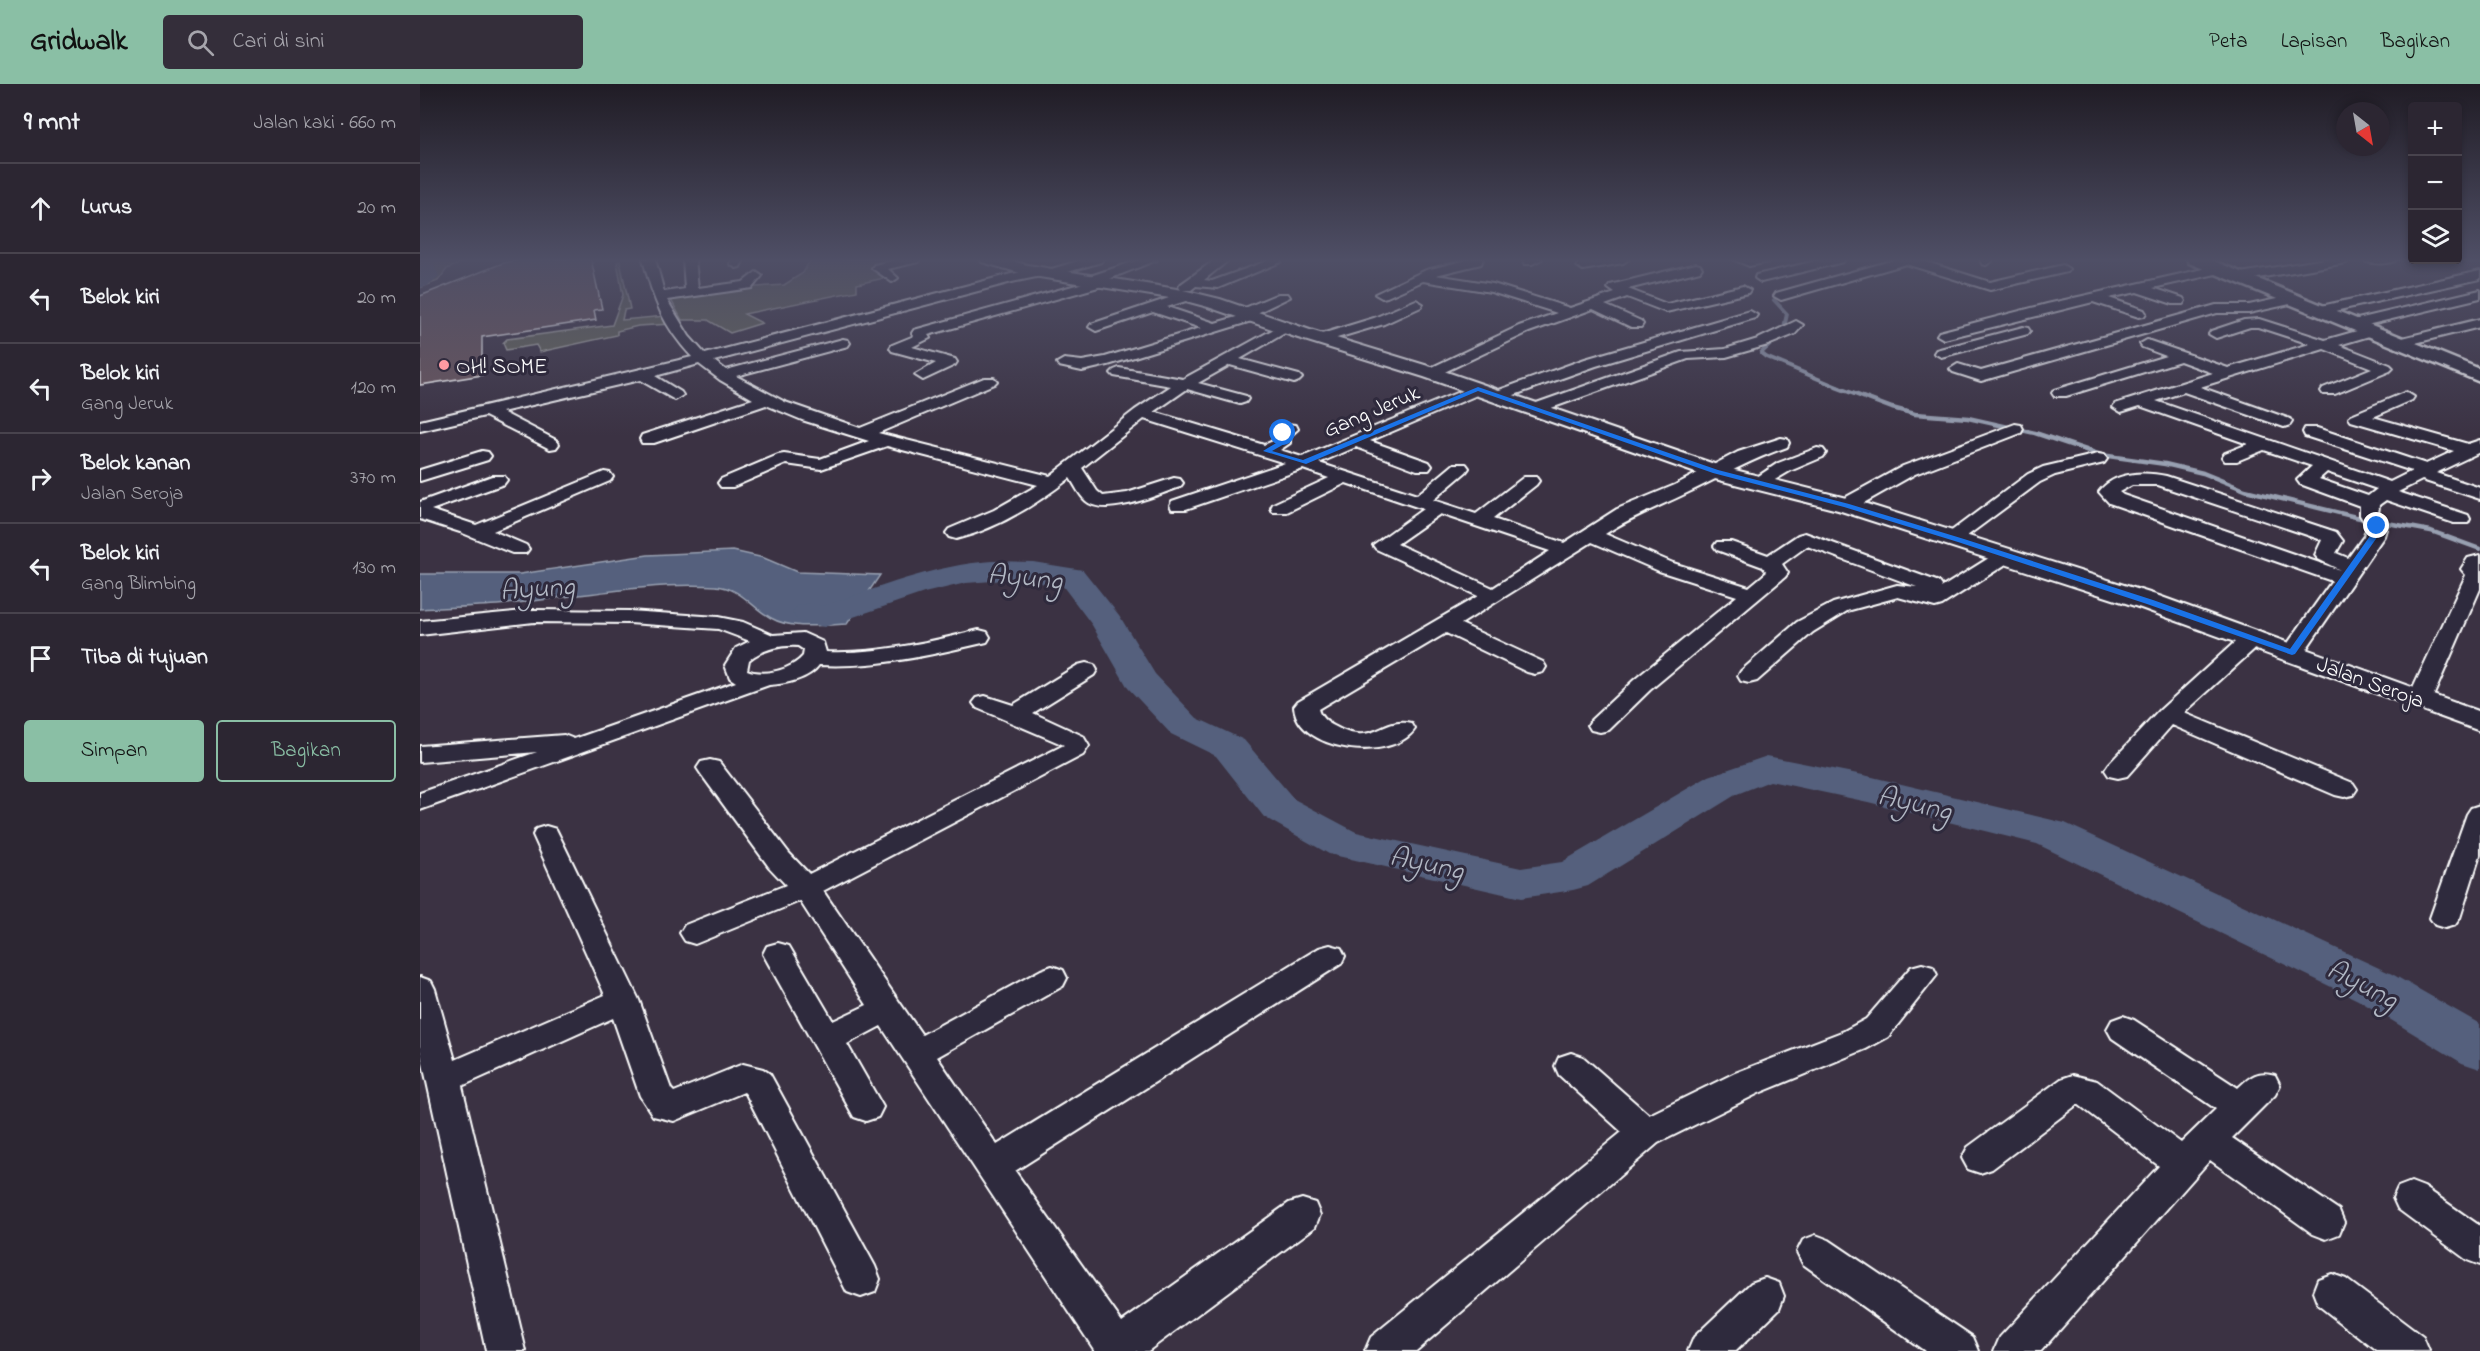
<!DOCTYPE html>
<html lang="id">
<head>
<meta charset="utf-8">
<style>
  :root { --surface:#2c2632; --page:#342e3a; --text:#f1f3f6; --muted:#a6a5ac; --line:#48434d; --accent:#8abfa5 }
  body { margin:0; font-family:"Indie Flower",sans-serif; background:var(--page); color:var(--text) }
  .controls { position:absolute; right:18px; top:18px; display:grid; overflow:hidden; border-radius:6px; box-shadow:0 3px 9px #0003 }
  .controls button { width:54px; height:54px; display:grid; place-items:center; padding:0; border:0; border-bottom:2px solid var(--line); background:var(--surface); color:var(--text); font:30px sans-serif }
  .compass { position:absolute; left:1916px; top:18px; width:54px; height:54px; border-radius:50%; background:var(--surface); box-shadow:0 3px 9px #0003; rotate:149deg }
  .stop { position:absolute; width:18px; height:18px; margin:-14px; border:4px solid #1a73e8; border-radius:50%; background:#fff }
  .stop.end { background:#1a73e8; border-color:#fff; box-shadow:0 2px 6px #0008 }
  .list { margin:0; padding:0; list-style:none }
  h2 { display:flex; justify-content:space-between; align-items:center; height:78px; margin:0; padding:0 24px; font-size:26px }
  h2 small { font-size:20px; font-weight:400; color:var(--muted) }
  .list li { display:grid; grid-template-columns:39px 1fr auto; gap:18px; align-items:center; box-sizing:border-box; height:90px; padding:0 24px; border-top:2px solid var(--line) }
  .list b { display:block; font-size:22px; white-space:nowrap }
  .list p { margin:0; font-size:20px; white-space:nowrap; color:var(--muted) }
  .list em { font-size:20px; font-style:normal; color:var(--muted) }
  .actions { display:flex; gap:12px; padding:18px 24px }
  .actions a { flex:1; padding:14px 0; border:2px solid var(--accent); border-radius:6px; text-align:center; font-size:21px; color:var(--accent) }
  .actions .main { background:var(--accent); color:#111 }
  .icon { flex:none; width:33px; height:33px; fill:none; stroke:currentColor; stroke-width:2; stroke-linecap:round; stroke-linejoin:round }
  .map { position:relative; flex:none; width:2060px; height:1267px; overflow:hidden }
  header { display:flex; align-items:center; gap:36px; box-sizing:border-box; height:84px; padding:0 30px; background:var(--accent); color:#111 }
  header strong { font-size:28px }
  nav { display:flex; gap:33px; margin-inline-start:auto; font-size:21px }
  .search { width:420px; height:54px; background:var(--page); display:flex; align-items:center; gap:15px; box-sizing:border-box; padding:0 21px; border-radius:6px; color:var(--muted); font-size:22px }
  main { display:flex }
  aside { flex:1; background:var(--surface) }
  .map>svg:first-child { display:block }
  .green { fill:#656658; stroke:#b2b2ac; stroke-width:1.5 }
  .water { fill:#54617d; stroke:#98a0b1; stroke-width:1.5 }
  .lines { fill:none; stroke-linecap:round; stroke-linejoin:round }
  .stream-far1 { stroke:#98a0b1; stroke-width:4 }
  .stream { stroke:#98a0b1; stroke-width:4.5 }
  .river { fill:#54617d; fill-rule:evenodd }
  .building { fill:#6b545b; stroke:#fff; stroke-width:1.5 }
  .minor-casing { stroke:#fff; stroke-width:4 }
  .tertiary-casing { stroke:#fff; stroke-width:4 }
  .secondary-casing { stroke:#fff; stroke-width:5 }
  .minor { fill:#2f2a3d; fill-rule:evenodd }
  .tertiary { fill:#2f2a3d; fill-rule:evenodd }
  .secondary { fill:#2f2a3d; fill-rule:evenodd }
  .route { fill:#1a73e8 }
  .poi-dot { fill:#ff9aa2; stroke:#2f2a3d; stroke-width:2 }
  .labels { text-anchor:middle; stroke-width:6; stroke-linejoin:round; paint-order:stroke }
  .far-poi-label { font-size:22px; fill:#fff; stroke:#2f2a3d; text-anchor:start }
  .far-street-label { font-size:22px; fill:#fff; stroke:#2f2a3d }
  .water-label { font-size:28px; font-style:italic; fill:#b2b8c4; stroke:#2f2a3d }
</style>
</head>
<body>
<header>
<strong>Gridwalk</strong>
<div class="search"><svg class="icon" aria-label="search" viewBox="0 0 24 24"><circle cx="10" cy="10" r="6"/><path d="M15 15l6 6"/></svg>Cari di sini</div>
<nav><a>Peta</a><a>Lapisan</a><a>Bagikan</a></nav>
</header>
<main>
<aside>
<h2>9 mnt<small>Jalan kaki · 660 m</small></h2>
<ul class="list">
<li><svg class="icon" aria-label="ahead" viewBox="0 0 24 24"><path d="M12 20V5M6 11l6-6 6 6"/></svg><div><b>Lurus</b></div><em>20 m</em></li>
<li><svg class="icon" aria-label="left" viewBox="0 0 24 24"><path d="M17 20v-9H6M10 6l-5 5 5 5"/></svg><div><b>Belok kiri</b></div><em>20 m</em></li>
<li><svg class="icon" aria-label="left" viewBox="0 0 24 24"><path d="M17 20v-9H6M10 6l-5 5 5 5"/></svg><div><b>Belok kiri</b><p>Gang Jeruk</p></div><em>120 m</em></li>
<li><svg class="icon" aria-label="right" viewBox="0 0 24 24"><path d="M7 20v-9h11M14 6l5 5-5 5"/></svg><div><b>Belok kanan</b><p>Jalan Seroja</p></div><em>370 m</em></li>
<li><svg class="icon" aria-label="left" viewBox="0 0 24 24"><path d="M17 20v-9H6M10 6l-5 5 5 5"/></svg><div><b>Belok kiri</b><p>Gang Blimbing</p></div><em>130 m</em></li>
<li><svg class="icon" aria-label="arrive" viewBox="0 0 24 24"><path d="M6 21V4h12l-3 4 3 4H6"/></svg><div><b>Tiba di tujuan</b></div></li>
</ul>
<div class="actions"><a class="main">Simpan</a><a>Bagikan</a></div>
</aside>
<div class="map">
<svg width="2060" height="1267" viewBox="0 0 2060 1267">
  <rect width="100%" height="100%" fill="#3b3243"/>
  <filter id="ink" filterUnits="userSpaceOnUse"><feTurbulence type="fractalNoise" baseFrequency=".0167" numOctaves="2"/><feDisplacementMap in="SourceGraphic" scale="12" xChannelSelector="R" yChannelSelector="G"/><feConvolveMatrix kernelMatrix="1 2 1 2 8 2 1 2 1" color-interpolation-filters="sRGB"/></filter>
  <g filter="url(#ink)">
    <path class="green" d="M0,175H45V177L27,185L18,197L0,204Z
      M396,175H474V177L451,183L464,194L437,200V207L324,230L342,239L310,249L288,236H262L250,214L308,205L364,201L383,189L390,176Z
      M200,177L210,225L204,226L202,236L246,232L251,240L218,242L197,247V251L120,268L116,261L86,266L83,259L87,255L192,241L203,211L197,178Z"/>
    <path class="water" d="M313,467L344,474L377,488L460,491L427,540C404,541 371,546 351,534C331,523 321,504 296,502C226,498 157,513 87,520C58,523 29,523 0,525V490H100L228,471Z"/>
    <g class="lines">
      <path class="stream-far1" d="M1354,216L1367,230L1363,248
        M1353,258L1341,269L1346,273L1420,304"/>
      <path class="stream" d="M1416,303L1472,324L1495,330L1548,334L1615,349L1681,371L1745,380L1783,389L1825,406L1940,434L2011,447L2060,465"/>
      <path class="river" d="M0,175L12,176L19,192L7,202L0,204Z
        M573,477L613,478L663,486L699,531L735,590L777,634L824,656L874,715L936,748L1101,784L1142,778L1289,692L1347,672L1448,692L1645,739L1972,890L2060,940V985L2042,979L1938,916L1617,760L1448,718L1350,697L1317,710L1168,802L1153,806L1101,814L909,770L844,733L796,672L751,650L708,604L672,541L642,501L586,496L546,499L504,509L404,543L377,536L372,529L377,522L389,519L403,522C459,504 513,481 573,477Z"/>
    </g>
    <path class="building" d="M103,175H171L182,225L174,226L176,236L62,253V291L0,301V212L83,179Z"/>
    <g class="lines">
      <g class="minor-casing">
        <path id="minor" d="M223,175H235L244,208L265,205L263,175H275L278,204L323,198L336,188L342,192L332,204L247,216L269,252L285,270L591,190L623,184L628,186L665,175H683L681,178L631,193L626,191L592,198L294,277L306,286L423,255L428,256L430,259L428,262L316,292L365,318L440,344L564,294H574L577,297L574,300L458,349L630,392L715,326L751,302L694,292L691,289L694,286L699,284L763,295L865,239L872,243L870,246L820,275L879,291L882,294L879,297L874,299L810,281L778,299L826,312L828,315L826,318L820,320L767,305L734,328L844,361L853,357V350C858,342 867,339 876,341L878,345L870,352V359L860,366L882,373L1058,300L1066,305L1064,308L950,357L1009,378L1012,382L1009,386H997L936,363L899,379L997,411L1034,380H1046L1049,384L1046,388L1013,416L1056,430L1104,393H1116L1119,397L1116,401L1073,435L1144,459L1197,425L1255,401L1318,368L1361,354L1367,355L1369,359L1367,363C1332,375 1302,392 1269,408C1241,422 1212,432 1185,450L1253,479L1329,503L1347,488L1343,483L1297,466L1294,462L1297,458H1311L1348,471L1378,451L1385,449L1519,498L1522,502L1521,504L1580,467H1594L1597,471L1594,475L1522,521L1515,523L1478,513L1427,527L1393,548L1337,597L1329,599L1321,597L1318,592L1321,587L1377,538L1413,519L1477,501L1497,503L1387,462L1362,480L1368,489L1365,493L1230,606L1189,646L1180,648L1171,646L1168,641L1171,636L1214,596L1317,512L1239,487L1172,458L1041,540L1123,578L1126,583L1123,588L1115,590L1107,588L1026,549L898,625C900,633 906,638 914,642C954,665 961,632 992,640L995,645C972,679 877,668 874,622L878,617L1058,512L956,465L953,461L1003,425L926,399L867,428H853L851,424L853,420L909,394L883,385L766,425H752L750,421L752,417L865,379L724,335L662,384L677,407L683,412L707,409L754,394L760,395L763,399L760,403C739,410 685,434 666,417C659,411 655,401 650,394C617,420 577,445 536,455L529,453L526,449L529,445L574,426L618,401L467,362L401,385L366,380L313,403H301L298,399L301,395L358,371L364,370L400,375L449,357L382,336L346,321L234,359H222L220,355L222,351L333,315L300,296L279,280L235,292L261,308L263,311L255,316L220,296L82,328L136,356L139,360L136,364L130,365L65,332L0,347V337L272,273C243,242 233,215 223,175ZM1020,430L1130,467L1073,504L977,460Z
          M312,175H324L320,183L316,184L310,180Z
          M480,175H500L498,178L468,185L478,194L472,198L452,184L454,181Z
          M722,175L737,176L689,195V200L508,251L510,254L492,263L535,275L537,278L535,281L503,296L495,291L516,279L472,267L470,264L472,261L494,252L492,249L494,246L667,198V193Z
          M796,175H810L784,196L792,197L853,175H859L861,178L798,204L776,202L771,206H761L759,203L761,200Z
          M1051,175H1063L1061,180L1016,191L1073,200L1150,224L1195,209L1188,204L1190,201L1276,180L1280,181L1282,184L1280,187L1208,205L1247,220L1323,202L1330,206L1328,209L1246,228L1207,213L1185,221L1221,237L1223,240L1221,243H1211L1173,225L1109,248L1016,292H1006L1003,289L1006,286L1099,242L1137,229L1071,208L1003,197L967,213L962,214L955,210L1006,186Z
          M1103,175H1122L1112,180H1104Z
          M1183,175H1209L1203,179L1163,186L1157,182L1159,179Z
          M1312,175H1350L1348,178L1329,182Z
          M1404,175H1425L1423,178L1341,198L1335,194L1336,191Z
          M1478,175H1497L1570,198L1643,181L1649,185L1647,188L1570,206L1486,180L1361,216L1354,212L1356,209Z
          M1560,175H1572V177L1566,181L1562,180Z
          M1905,175H1932L1926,179L1820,197L1814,193L1820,189Z
          M1941,175H1978C1970,181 1949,181 1941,175Z
          M1801,181L1805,182L1807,185L1805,188L1733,204L1763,214L1765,217L1763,220H1753L1717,208L1689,214L1724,226L1726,229L1724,232L1719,233L1673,218L1524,255L1517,251L1519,248L1627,220Z
          M2060,187V195L1901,230L1894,226L1901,222Z
          M2060,206V214L1934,244L1927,240L1929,237Z
          M767,208L772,209L774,212L772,215L747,223L795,239L820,232L818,229L820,226L858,210H868L870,213L837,229L840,232L838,235L688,281L662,287L639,282L637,279L644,275L662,277L685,273L781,244L733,228L676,247L669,243L671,240Z
          M1875,211L1880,212L1882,215L1880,218L1829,229H1797L1561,297L1533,288L1530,285L1538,280L1561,287L1796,221H1829Z
          M996,216L1003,220L1001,223L964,240L900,259L893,255L895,252L954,234Z
          M1330,227L1337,231L1335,234L1176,282L1083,315L1077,317L1069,312L1071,309L1165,275Z
          M1839,235L1905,256L1951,243L1956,244L1958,247L1956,250L1919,261L1970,281L1973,284L1970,287L1915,310H1903L1901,307L1903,304L1952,284L1904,265L1780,303L1870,335L1872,338L1870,341L1864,343L1764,308L1736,317L1970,398L1992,387L1885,352L1883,348L1885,344H1897L2006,380L2034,367L1931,337L1929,334L1931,331L1986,308L1994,313L1992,316L1953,333L2048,360L2060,356V368L2016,389L2060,404V415L2002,396L1978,408L2048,431L2050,435L2048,439H2034L1966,416L1959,421L1958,431L1967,442L1964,452L1880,574L1872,576L1864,574L1861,569L1912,497L1689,419L1679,408C1693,388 1725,387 1746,392L1916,448L1923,457L1916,469L1928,474L1944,452L1947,442L1940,431V422L1880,400L1877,396L1892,382L1844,366L1817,377H1805L1802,373L1805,369L1828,360L1720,322L1701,328L1693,323L1695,320L1793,289L1760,277L1646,312H1634L1632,309L1634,306L1746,272L1722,263L1720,260L1727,256L1808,284L1890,260L1838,243H1830L1796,254L1789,250L1791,247L1824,236ZM1907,388L1957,405L1948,412L1899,395ZM1712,401H1738L1902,456L1895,471L1898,475L1920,486L1703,411L1699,408Z
          M2060,235V243L1979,263L1972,259L1974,256Z
          M1376,237L1383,241L1375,250L1348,261L1306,273L1268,275L1120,328L1114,330L1106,325L1108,322L1261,268L1305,265L1338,255Z
          M1603,243L1608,244L1610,247L1608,250L1521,273L1514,269L1516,266Z
          M1595,340L1601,341L1603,345L1601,349L1495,390L1433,425H1419L1417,421L1419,417L1483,382Z
          M1397,364L1403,365L1406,369L1403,373L1370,387L1343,403H1331L1328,399L1358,379Z
          M62,367L68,368L71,372L68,376L0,397V386Z
          M1678,370L1684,371L1687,375L1684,379L1635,391L1620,398L1539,458H1525L1522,454L1608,390L1623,383Z
          M184,388L190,389L193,393L190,397L73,447L106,461L109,465L106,469H92L40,448L0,435V418L72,392H84L87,396L84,400L11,426L56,441Z
          M2060,471V505L2012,615L2008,620L2000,622L1992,620L1988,615L2046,491L2041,485L2048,474Z
          M114,526L209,527L298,533L323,538L353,551L383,549L403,558L406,568C458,570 509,558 559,546L567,548L570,553L567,558C512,571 456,584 399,581C389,595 366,600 349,601L0,726V709L117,668L0,678V662L144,651L154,655L316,598L310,594L305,581L316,564L330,557L298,545L209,539L114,538L0,551V537ZM378,562L384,566L383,572C371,586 344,593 327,586L329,576C342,565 361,561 378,562Z
          M1833,547L1841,549L1844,554L1841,559L1764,629L1933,699L1937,705L1933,711L1924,713L1915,711L1752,641L1707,692L1698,694L1689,692L1685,686L1689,680L1740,626L1825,549Z
          M666,579L674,581L677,586L674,591L613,629L663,652L669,662L663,671L403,807L502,951L621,886L632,882L643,886L647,894L643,902L517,973L577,1061L899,864L910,861L921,864L925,872L921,880L595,1087L702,1238L869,1119L882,1115L895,1119L900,1131L895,1143L728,1267H675L461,942L427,960L463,1023L458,1033L446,1037L434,1033L343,870L347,862L358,859L369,862L413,937L447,921L380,817L275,860L265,857L260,849L265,841L366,801L349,783L281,690L277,684L281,678L290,676L299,678L369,769L389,790L644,661L557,624L553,619L557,614L565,612L593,621L658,581Z
          M2060,721V771L2040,834L2035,841L2025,844L2015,841L2010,834L2047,730L2051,724Z
          M126,742L136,745L139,751L219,916L251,1005L254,1008L323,980L343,985L350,990L455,1182L460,1195L455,1208L441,1213L427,1208L326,1010L324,1008L254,1037L233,1032L220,1012L193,934L42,1002L106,1267H66L0,966V893L11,897L15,905L35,976L185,911L113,751L116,745Z
          M1502,880L1513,883L1517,891L1468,953L1446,965L1339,1009L1238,1059L996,1267H945L951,1253L1202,1048L1139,991L1135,982L1139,973L1151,969L1163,973L1229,1031L1315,989L1424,947L1446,935L1491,883Z
          M1703,932L1714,936L1818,1004C1831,992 1838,986 1855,991L1860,1001L1855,1011L1812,1054L1919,1126L1924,1138L1919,1150L1906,1155L1893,1150L1790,1076L1621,1267H1574L1580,1253L1739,1082L1658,1020L1572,1085L1560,1089L1548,1085L1542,1074L1548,1063L1641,995L1653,991L1677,997L1761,1059L1796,1025L1692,954L1687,945L1692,936Z
          M1991,1098L2004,1103L2060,1142V1181L2047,1176L1978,1125L1973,1114L1978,1103Z
          M1396,1151L1409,1156L1553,1253L1559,1267H1505L1383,1180L1377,1168L1383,1156Z
          M1912,1190L1926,1195L2003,1253L2009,1267H1957L1898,1221L1893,1208L1898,1195Z
          M1345,1194L1359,1199L1364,1212L1359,1225L1316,1267H1268L1274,1253L1331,1199Z"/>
      </g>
      <g class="tertiary-casing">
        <path id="tertiary" d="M559,175H584L608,181L763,206L800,215L890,246L1018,285L1303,383L1434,416L1739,512L2060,628V647L1721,524L1418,426L1287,393L1004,293L878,254L788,223L762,216L607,191L562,178Z"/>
      </g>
      <g class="secondary-casing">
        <path id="secondary" d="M1767,175H1789L2060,285V298L1769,179Z"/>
      </g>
      <use href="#minor" class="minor"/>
      <use href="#tertiary" class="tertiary"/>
      <use href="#secondary" class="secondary"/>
    </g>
  </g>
  <linearGradient id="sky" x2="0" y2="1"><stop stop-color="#201c25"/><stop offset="0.5" stop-color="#4f4f66"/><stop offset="1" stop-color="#4f4f66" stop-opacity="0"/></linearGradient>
  <rect width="2060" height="352" fill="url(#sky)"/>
  <path class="route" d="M1058,303L1298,386L1429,420L1544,455L1733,516L1870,565L1950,452L1954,440L1961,442L1958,452L1875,570L1872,571L1727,520L1538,458L1424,423L1293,389L1058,307L886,380L843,367L858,358L857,354L863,347L866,349L864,354L866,359L852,367L883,376Z"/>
  <circle class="poi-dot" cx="24" cy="281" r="6"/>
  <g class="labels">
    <g class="far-poi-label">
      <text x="36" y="289">OH! SOME</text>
    </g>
    <g class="far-street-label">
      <text transform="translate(951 326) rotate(-23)" y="8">Gang Jeruk</text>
      <text transform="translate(1951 597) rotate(20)" y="8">Jalan Seroja</text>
    </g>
    <g class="water-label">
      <text transform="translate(605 492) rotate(5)" y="10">Ayung</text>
      <text transform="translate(117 503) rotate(-4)" y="10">Ayung</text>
      <text transform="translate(1495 718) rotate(13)" y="10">Ayung</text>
      <text transform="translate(1007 778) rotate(12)" y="10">Ayung</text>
      <text transform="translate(1943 899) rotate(27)" y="10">Ayung</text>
    </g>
  </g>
</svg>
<div class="controls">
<button>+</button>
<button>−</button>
<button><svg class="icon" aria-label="layers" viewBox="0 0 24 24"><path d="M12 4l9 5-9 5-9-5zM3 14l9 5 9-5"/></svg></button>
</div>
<svg class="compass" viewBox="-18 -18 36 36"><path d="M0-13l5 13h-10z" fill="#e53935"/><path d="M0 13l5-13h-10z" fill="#a6a5ac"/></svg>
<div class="stop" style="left:863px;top:349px"></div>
<div class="stop end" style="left:1957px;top:442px"></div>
</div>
</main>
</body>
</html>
